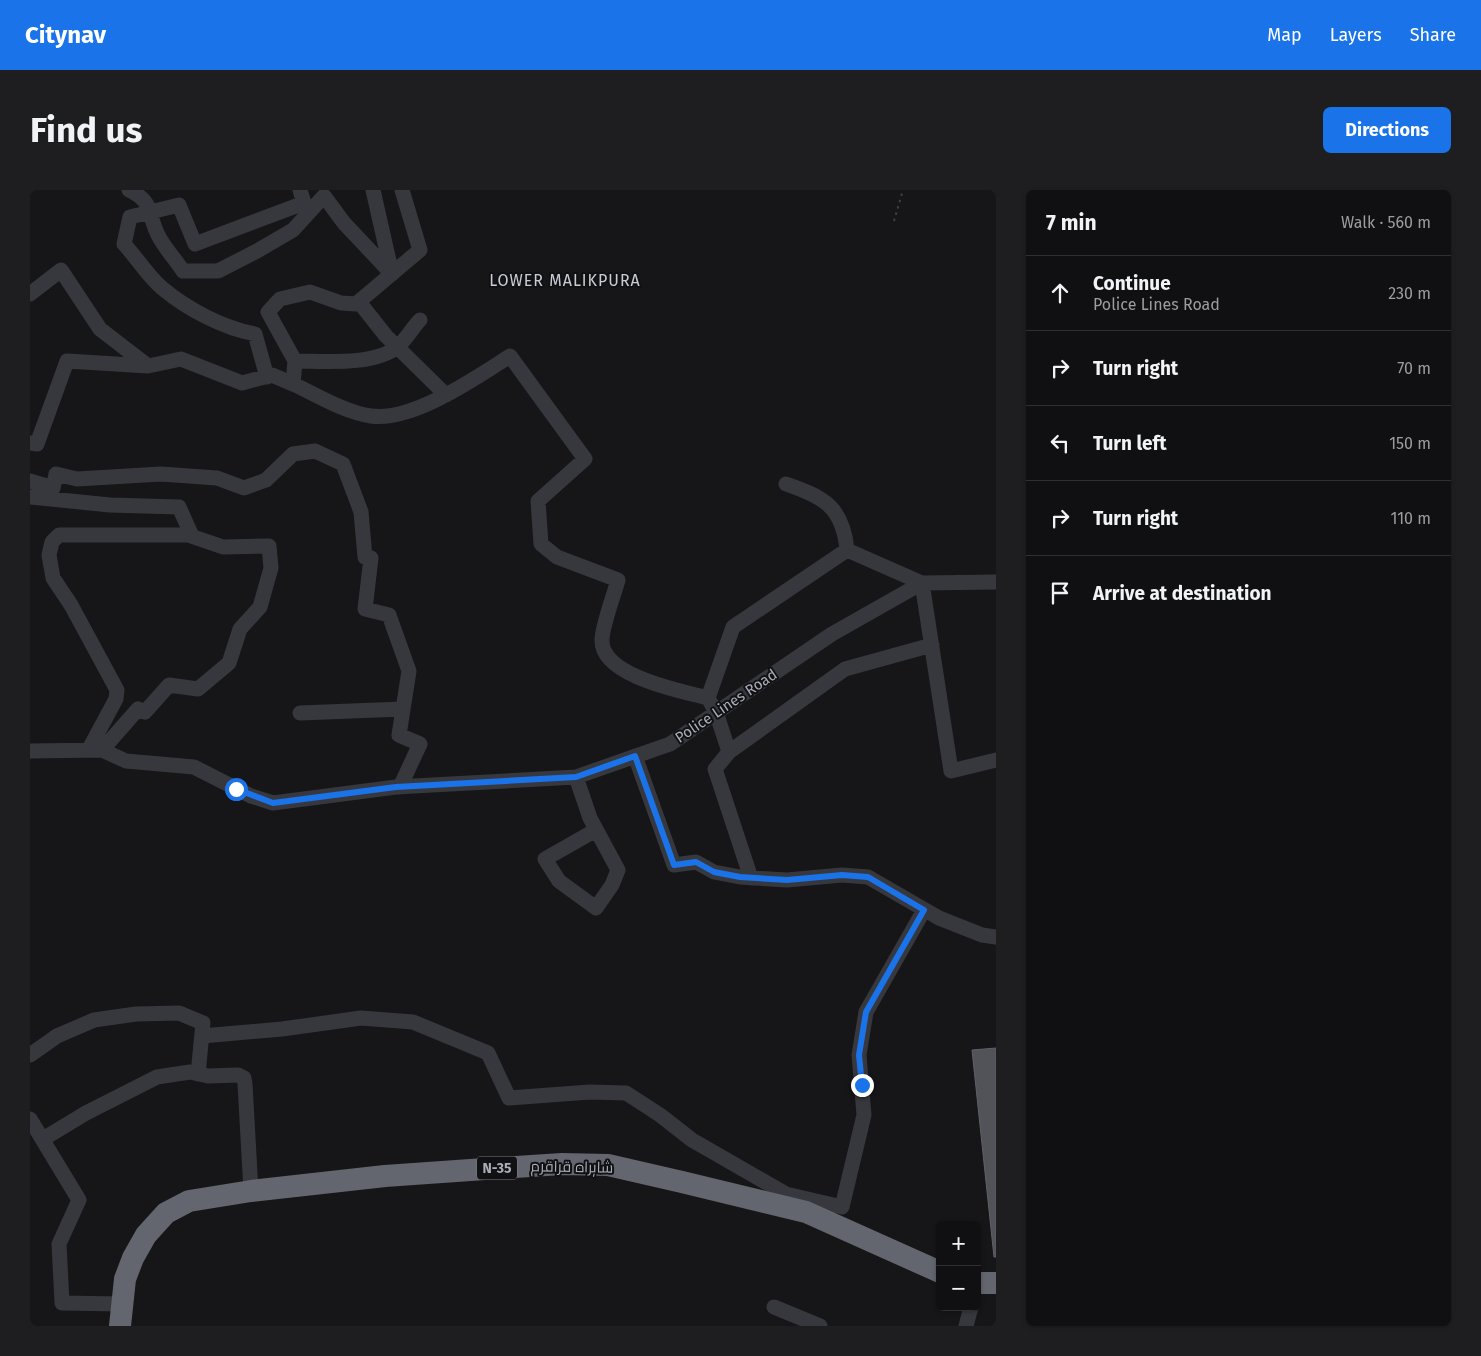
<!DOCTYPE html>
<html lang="en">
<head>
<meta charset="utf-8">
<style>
  :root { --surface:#101012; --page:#1e1e20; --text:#f1f3f6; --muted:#9c9d9f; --line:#303032; --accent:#1a73e8 }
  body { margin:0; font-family:"Fira Sans",Cairo,sans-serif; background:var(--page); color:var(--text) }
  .controls { position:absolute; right:15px; bottom:15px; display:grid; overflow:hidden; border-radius:8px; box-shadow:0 1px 4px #0004 }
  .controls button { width:45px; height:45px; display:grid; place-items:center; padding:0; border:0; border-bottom:1px solid var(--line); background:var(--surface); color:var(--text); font:25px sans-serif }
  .stop { position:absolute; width:15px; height:15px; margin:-11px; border:4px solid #1a73e8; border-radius:50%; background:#fff }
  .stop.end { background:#1a73e8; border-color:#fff; box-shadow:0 1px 5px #0008 }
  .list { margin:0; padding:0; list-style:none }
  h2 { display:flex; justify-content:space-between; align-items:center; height:65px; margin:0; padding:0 20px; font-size:21px }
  h2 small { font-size:16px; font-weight:400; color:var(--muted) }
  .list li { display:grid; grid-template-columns:32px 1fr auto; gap:15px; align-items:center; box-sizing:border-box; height:75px; padding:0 20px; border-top:1px solid var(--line) }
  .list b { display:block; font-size:19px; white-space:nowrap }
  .list p { margin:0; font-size:16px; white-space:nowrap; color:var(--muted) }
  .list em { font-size:16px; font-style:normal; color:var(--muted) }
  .icon { flex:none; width:28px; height:28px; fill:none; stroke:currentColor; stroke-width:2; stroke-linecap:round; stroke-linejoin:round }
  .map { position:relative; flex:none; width:966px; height:1136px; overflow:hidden; border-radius:8px }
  header { display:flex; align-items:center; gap:30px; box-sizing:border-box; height:70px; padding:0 25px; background:var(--accent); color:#fff }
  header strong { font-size:24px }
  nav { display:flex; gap:28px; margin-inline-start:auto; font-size:18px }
  .intro { display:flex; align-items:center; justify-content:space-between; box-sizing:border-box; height:120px; padding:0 30px }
  h1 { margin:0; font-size:35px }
  .button { padding:12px 22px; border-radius:8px; background:var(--accent); color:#fff; font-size:18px; font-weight:700 }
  main { display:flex; gap:30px; padding:0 30px }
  aside { flex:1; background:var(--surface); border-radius:8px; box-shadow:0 1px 4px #0004 }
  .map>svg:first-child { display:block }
  .building { fill:#525359; stroke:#5f6168 }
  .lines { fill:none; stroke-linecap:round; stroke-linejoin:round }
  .path { stroke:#3d3f44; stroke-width:2; stroke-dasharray:2.5 4; stroke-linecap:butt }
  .minor { stroke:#37383d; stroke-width:15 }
  .highway { stroke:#63666e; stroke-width:22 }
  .route { stroke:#1a73e8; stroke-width:6 }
  .labels { text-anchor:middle; stroke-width:4; stroke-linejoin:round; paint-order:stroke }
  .shield { fill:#111113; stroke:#7b7e86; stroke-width:1 }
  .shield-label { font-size:14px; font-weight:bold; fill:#a8adb8 }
  .street-label { font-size:15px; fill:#a8adb8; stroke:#111113 }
  .neighbourhood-label { font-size:16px; letter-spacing:1px; fill:#c9ccd4; stroke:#111113 }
</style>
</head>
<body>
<header>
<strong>Citynav</strong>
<nav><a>Map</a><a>Layers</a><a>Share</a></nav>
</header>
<div class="intro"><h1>Find us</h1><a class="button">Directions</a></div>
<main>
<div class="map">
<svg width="966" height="1136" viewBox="0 0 966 1136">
  <rect width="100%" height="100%" fill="#161618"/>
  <path class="building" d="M966,858V1067H964L942,860Z"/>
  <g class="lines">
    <path class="path" d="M864,31L873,0"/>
    <path class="minor" d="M99,0C124,12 117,23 128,45C134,57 145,69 153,81H188L227,61L263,40L294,6L314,33L362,84
      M343,0L362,84
      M0,104L31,80L70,139L118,176
      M329,112L356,146L416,205
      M265,171C293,171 344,176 367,157C376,150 382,138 390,130
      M237,187L225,144C193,138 157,119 132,98C118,86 107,68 94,54L100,27L149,15L165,54L274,13L270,0
      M263,194C287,205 314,222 341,226C382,232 446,188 480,166L555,269L508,311L511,354L527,367L588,390C584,405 572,436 572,450C571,486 651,501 678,508L686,522L699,562L685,579L721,688
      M0,253L7,254L37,171L118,176L151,169L212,193L242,185L263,194L265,171L238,122L250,109L280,102L311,113L326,114L390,60L372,0
      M0,291L23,298L26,284L47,289L131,284L187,288L214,298L236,290L263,264L285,261L313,274L331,322L335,367L341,368L335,419L359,425L379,481L369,545L390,554L370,597
      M756,294C794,307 813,317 817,360
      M0,307L80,315L149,317L162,346
      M817,360L892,393L921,581L966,570
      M678,508L703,437L817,360
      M270,523L373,519
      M59,559L86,509L87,500L41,415L23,388L19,365L22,352L29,345H158L193,357L239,356L241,378L230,417L210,439L199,473L168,499L139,495L115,522L108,519L72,560
      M0,561L72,560L96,571L164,577L221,606L243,613L366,597L546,587L640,554L802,444L892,393L966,392
      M699,562L815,479L902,455
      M605,566L644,675L666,672L684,682L710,687L757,690L812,685L838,687L909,728L952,745L966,747
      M546,587L560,628L588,680L582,695L566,718L529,691L515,669L566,640
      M172,846L252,839L331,828L383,832L458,863L479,908L560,902L596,903L630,925L662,950L756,1004L812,1017L834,925L829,865L836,822L894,720
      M0,865L27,846L64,830L106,824L149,823L173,833L168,884
      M0,929L49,1010L29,1054L32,1113L92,1114
      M13,949L56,923L127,887L160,882L178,886L208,885L214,888L215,894L221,1001
      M744,1117L790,1136
      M936,1136L941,1117"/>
    <path class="highway" d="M947,1093H966
      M90,1136L95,1089L103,1068L116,1045L136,1023L159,1011L221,1001L355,986L469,978L532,974L578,975L652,992L776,1022L910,1082"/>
  </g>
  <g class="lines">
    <path class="route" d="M206,599L243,613L366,597L546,587L605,566L644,675L666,672L684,682L710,687L757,690L812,685L838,687L894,720L836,822L829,865L832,895"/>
  </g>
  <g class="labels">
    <rect class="shield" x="447" y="966.5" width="40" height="23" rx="4"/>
    <g class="shield-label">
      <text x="467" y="983">N-35</text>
    </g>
    <g class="street-label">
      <text transform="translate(696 516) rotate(-34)" y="5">Police Lines Road</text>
      <text transform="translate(542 977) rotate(1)" y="5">شاہراہ قراقرم</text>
    </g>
    <g class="neighbourhood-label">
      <text x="535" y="96">LOWER MALIKPURA</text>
    </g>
  </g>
</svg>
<div class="controls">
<button>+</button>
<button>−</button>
</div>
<div class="stop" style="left:206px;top:599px"></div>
<div class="stop end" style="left:832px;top:895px"></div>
</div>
<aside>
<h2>7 min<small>Walk · 560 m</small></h2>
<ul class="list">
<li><svg class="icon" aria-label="ahead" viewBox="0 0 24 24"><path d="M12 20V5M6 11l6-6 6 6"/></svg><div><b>Continue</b><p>Police Lines Road</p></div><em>230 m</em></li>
<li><svg class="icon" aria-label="right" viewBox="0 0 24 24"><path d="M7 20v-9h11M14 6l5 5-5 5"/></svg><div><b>Turn right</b></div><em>70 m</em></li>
<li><svg class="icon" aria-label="left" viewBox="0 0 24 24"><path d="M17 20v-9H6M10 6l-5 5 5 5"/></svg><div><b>Turn left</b></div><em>150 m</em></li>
<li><svg class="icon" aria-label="right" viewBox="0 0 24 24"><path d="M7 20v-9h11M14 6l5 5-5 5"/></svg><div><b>Turn right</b></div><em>110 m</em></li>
<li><svg class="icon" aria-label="arrive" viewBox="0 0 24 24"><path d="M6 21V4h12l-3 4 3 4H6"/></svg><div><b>Arrive at destination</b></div></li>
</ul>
</aside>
</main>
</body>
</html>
